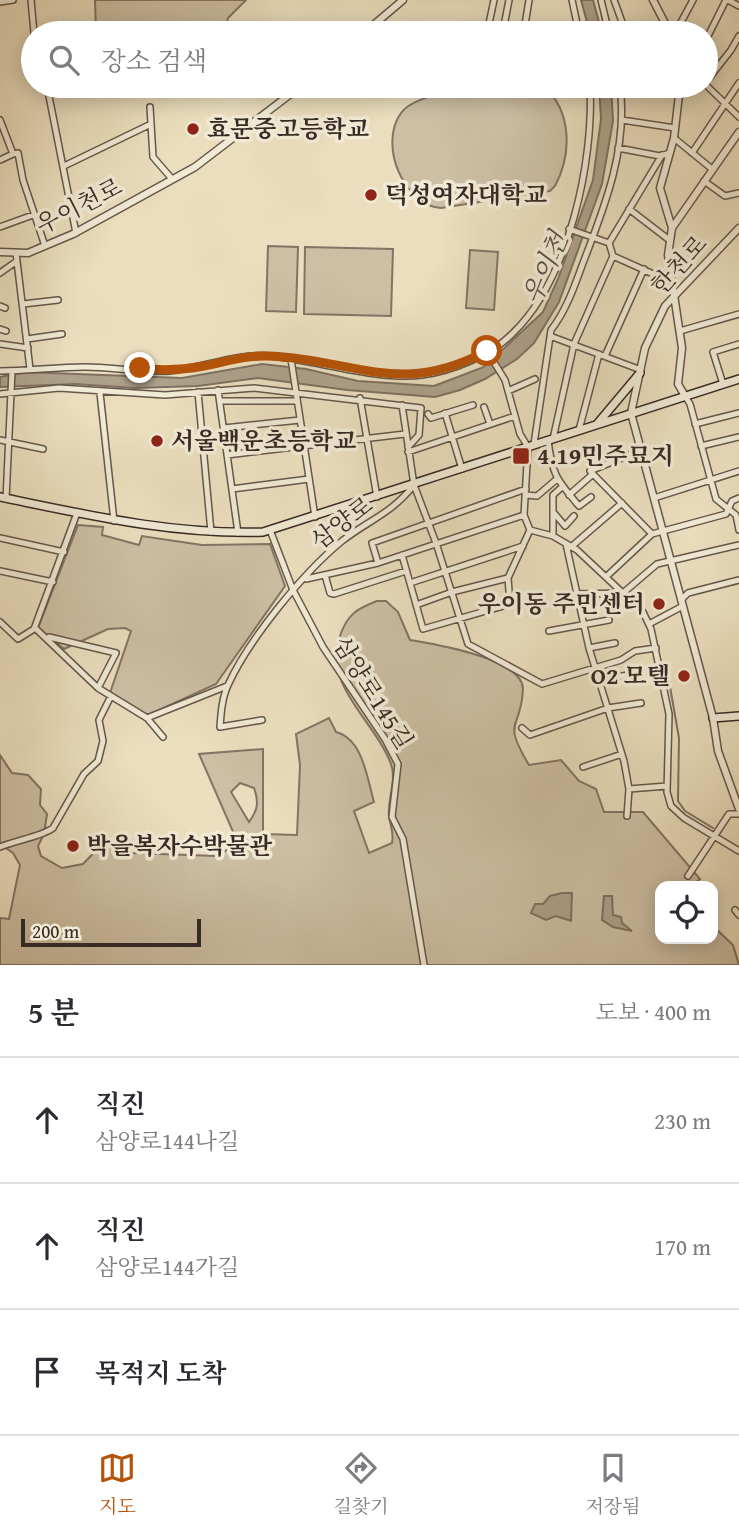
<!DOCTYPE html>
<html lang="ko">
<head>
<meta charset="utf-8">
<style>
  :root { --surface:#fff; --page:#f2f2f3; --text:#2b2b33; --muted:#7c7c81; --line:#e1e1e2; --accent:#b45309 }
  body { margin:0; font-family:"Gentium Book Plus","Noto Serif KR",serif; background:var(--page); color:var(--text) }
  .controls { position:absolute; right:21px; bottom:21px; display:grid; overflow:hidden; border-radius:14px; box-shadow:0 4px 18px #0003 }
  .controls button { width:63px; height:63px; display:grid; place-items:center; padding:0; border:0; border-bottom:2px solid var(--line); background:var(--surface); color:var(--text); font:35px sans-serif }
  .scale { position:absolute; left:21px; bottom:18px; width:180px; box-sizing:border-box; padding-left:7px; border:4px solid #382a25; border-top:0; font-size:19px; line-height:24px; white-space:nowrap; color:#382a25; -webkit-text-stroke:5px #f1ead5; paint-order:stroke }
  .stop { position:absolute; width:21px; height:21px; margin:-16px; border:5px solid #b45309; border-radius:50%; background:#fff }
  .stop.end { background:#b45309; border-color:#fff; box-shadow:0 2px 7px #0008 }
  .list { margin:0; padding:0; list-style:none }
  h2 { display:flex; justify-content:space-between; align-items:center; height:91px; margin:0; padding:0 28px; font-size:30px }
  h2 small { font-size:23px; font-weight:400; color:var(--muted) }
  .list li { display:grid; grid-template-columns:46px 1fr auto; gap:21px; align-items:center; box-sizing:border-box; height:126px; padding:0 28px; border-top:2px solid var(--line) }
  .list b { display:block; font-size:26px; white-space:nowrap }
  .list p { margin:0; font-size:23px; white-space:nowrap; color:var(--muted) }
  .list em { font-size:23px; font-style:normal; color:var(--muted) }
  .icon { flex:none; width:38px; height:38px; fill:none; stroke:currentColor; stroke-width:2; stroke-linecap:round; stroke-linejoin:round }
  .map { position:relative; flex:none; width:739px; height:965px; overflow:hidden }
  .search { position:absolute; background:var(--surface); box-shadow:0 4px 18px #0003; left:21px; right:21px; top:21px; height:77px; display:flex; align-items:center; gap:18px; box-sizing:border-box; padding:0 24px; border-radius:38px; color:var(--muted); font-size:26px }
  .sheet { height:469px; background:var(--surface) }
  nav { display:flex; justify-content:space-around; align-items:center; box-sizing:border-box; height:98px; border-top:2px solid var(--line); background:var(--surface); font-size:19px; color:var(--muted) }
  nav a { display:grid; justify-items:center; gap:4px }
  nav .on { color:var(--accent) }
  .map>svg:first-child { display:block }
  .green { fill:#ccbfa4; stroke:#827464; stroke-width:2; fill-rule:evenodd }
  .water { fill:#ada18a; stroke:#7e7162; stroke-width:2 }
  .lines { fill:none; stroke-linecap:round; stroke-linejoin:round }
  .stream { stroke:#7e7162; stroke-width:2 }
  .minor-casing { stroke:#64574b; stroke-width:8 }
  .tertiary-casing { stroke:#64574b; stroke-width:9 }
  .secondary-casing { stroke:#382a25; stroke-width:10 }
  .minor { stroke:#f1ead5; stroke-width:5 }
  .tertiary { stroke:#f1ead5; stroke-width:6 }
  .secondary { stroke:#f1ead5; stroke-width:7 }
  .route { stroke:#b45309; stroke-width:9 }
  .poi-dot { fill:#8f2418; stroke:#f1ead5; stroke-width:2.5 }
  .labels { text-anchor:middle; stroke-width:7; stroke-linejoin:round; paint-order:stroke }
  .poi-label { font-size:24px; font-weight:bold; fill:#382a25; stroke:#f1ead5; text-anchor:start }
  .street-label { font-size:24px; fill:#382a25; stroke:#f1ead5 }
  .water-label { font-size:26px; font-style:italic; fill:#5b4e43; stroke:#f1ead5 }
</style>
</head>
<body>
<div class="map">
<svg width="739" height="965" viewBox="0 0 739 965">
  <rect width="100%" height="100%" fill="#eadebe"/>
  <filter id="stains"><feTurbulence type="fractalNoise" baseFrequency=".00286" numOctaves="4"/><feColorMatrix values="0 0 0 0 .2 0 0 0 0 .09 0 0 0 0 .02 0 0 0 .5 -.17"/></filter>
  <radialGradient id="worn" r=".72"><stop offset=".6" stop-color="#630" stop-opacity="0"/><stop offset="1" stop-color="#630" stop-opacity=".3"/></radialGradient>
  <path class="green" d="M95,0H246L228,18L226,29L212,33H158L152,29L147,33H96Z
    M510,86H544C572,112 572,154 555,186L550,191L441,208C404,205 378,145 401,113C418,90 482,89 510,86Z
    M268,246L298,247L296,312L266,311Z
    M305,247L393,249L391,316L304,314Z
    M470,250L498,252L494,310L466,308Z
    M78,525L103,527L102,535L139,545L142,536L202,545L270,544L285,586L216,684L146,716L109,696L131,631L125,628L108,629L64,649L38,628Z
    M377,601H386L398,612L410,640C433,644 523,658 523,689C521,732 501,718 529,765L561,760L579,781L596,789L604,812H643L700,879L691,886H660V939H713V926L733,945L739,965H0V918L9,919L20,865L13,853L0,844V755L12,773L28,775L41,789L40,805L47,814L44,834L38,846L41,856L62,868L83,864L106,840L130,853L217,856L238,843L199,754L263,749V834L297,835L300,765L296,734L329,718L336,732C363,739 367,778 374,802L354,811L369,853L392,843C394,832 391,828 389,817C387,801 397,780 391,764C374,719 323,687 340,636C347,615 356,609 377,601ZM240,783L254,788C259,802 258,810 249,822L231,792Z"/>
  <path class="water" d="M581,0H593L602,33H590Z
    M599,86H611L613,121L602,184L559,302L534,343L517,359L485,379L460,390L435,397L347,390L258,378L198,386L135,388L75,384L0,387V377L25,372L182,378L262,364L306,369L358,381L434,386L484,367L543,312L558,279L593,180L601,119Z
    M562,893H572L571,921L556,916L546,920L531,913L535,904H543L550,896Z
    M604,896H612L613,915L621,917L622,923L632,931L613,927L602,920Z"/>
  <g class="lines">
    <path class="stream" d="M666,664L679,738L678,801L685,811L713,828"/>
    <g class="minor-casing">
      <path id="minor" d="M31,0L34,33
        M509,0L504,26L545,33
        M572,0L579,33
        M601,0L609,33
        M614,0L626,33
        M728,0L739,6
        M0,2L13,0
        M524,31L529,0
        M487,33L494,0
        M671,33L679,26L693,0
        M706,40L726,0
        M706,82L731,50L739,36
        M706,85L739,117
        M47,86L76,233
        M477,86H490
        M150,107L153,157L172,179
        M0,120L13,154L18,153L23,180L45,246
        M622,120L675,128
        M674,138L712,169
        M618,148L660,156L670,153
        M692,153L739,83
        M0,160L13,154
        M64,166L151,124
        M704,181L725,196L739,193
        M629,209L668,239
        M0,227L33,215
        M569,229L609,243L613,256L671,282
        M609,243L662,155
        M16,253L30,369
        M0,273L17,261
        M23,304L58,300
        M0,306L5,308
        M0,329L6,331
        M680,331L739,314
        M550,336L641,370
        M27,339L62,334
        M0,344L28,348
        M487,351L505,380L520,434L528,447L524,515L530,530L553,536L577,550L643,612L651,629L669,714L667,792L671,806L684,818L739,851
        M605,356L644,269
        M291,359L315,517
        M0,371C28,371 56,367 85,367C113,367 142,373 170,371C203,368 236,353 270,356C316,360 378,381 422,375C452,371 492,355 513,333C569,279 594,161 590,86
        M723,384L713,352L739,344
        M218,390L238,533
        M508,391L535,379
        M198,392L211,532
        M100,393L114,521
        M0,394L59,388L165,395L254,388L421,408L419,435L408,447
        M685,396L690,404L716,499L736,515L739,530
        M360,398L377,497
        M220,401H296
        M402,405L414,485L436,543L468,644L542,684L621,660L635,651L656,648
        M484,407L490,424
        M445,413L462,469
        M428,414L431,418L473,405
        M695,424L739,413
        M224,428L300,420
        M579,430L599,354
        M553,439L574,344L613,256
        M0,440L43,449
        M548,440C552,475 557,480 579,506L591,497
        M534,444L551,330C566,311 575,285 583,263C605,206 628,148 620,86
        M701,446L739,437
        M641,450L590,471L652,534L726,514L732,501L739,498
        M408,452L515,416
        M227,455L405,434
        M232,489L309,479
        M526,495L537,496L557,479
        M569,495L593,474
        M654,498L739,471
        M6,499L12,371
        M554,513L565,526L574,516
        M270,530L293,590L323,647L385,739L398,764L392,817L403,839L424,965
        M553,536V495L562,487
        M0,538L64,552
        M566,544L589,648L624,761L629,789L627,816
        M571,547L622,503
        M402,555L423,629L510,604L508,578L530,530
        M378,563L372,543L526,489
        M0,571L53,582
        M325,575L330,593L334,594L406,571
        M607,576L652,534
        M306,579L378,563L524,515
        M410,583L523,546
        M575,594L623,593L657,564L739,545
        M681,600L688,593L739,580
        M416,605L452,592L508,578
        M0,622L18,639L34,629L77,513
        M649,624L683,606
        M35,628L98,688L147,718
        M549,631L609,620
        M49,637L116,653L98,688
        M589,648L615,643
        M599,679L629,675
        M262,720L220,727C221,713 222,698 228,685C249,639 303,573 342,541C369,520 391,514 414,485
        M522,728L530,735L608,708L641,703
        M163,737L147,718L227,686
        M583,767L622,754
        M629,789L667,786
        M0,847C16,840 41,837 53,828L84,774L98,761L103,741L99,720L111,696
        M688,876L729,814H739
        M735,910L739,915"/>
    </g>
    <g class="tertiary-casing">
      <path id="tertiary" d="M653,0L670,33
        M364,33L403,0
        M680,86L674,138L660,188L672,228L668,255L682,348L678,384L685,396
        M672,228L739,132
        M739,228L665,306L645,348L631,413L713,718L718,751L739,809
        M0,252L28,253L73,234L195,167L301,86"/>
    </g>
    <g class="secondary-casing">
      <path id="secondary" d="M598,423L640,373
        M0,497C88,515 173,535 263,532L739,379
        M713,718L739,716"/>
    </g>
    <use href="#minor" class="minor"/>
    <use href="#tertiary" class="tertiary"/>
    <use href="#secondary" class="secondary"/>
  </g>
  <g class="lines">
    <path class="route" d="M140,368C162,371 182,370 204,366C225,362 246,355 268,356C355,359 399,398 487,351"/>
  </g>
  <g class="poi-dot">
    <circle cx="193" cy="129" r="7"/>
    <circle cx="371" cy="195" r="7"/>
    <circle cx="157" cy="441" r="7"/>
    <rect x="512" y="447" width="18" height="18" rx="3.5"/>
    <circle cx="659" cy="604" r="7"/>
    <circle cx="684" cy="676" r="7"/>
    <circle cx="73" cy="846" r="7"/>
  </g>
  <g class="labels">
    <g class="poi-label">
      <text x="207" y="137">효문중고등학교</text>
      <text x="385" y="203">덕성여자대학교</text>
      <text x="171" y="449">서울백운초등학교</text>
      <text x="537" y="464">4.19민주묘지</text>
      <text x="645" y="612" text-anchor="end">우이동 주민센터</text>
      <text x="670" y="684" text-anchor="end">O2 모텔</text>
      <text x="87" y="854">박을복자수박물관</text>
    </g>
    <g class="street-label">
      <text transform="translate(79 206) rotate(-27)" y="8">우이천로</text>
      <text transform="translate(679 265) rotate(-48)" y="8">한천로</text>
      <text transform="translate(342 523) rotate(-37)" y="8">삼양로</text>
      <text transform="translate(373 693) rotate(58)" y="8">삼양로145길</text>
    </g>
    <g class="water-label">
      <text transform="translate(545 268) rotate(-67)" y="9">우이천</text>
    </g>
  </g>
  <rect width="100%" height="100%" filter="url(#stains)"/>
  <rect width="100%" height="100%" fill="url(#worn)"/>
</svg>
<div class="controls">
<button><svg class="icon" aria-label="locate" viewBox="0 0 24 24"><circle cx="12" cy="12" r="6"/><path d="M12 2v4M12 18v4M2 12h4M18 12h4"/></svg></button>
</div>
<div class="scale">200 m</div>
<div class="stop" style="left:487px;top:351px"></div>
<div class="stop end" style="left:140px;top:368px"></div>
<div class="search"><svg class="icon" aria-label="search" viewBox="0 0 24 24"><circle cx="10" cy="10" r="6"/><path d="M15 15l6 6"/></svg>장소 검색</div>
</div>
<section class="sheet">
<h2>5 분<small>도보 · 400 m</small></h2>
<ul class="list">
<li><svg class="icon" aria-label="ahead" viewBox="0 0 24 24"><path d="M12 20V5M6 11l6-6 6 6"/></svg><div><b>직진</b><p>삼양로144나길</p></div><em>230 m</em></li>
<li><svg class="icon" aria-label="ahead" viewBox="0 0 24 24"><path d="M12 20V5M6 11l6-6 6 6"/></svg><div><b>직진</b><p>삼양로144가길</p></div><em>170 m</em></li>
<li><svg class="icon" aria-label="arrive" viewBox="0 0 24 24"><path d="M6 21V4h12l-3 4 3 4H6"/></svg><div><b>목적지 도착</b></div></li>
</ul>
</section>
<nav>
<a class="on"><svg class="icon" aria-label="map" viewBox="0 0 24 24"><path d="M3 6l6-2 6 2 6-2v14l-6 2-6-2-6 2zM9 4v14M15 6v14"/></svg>지도</a>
<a><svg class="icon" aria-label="directions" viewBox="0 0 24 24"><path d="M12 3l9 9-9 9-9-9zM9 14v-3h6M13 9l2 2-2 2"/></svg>길찾기</a>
<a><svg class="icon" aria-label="saved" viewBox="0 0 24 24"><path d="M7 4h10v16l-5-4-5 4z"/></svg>저장됨</a>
</nav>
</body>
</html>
